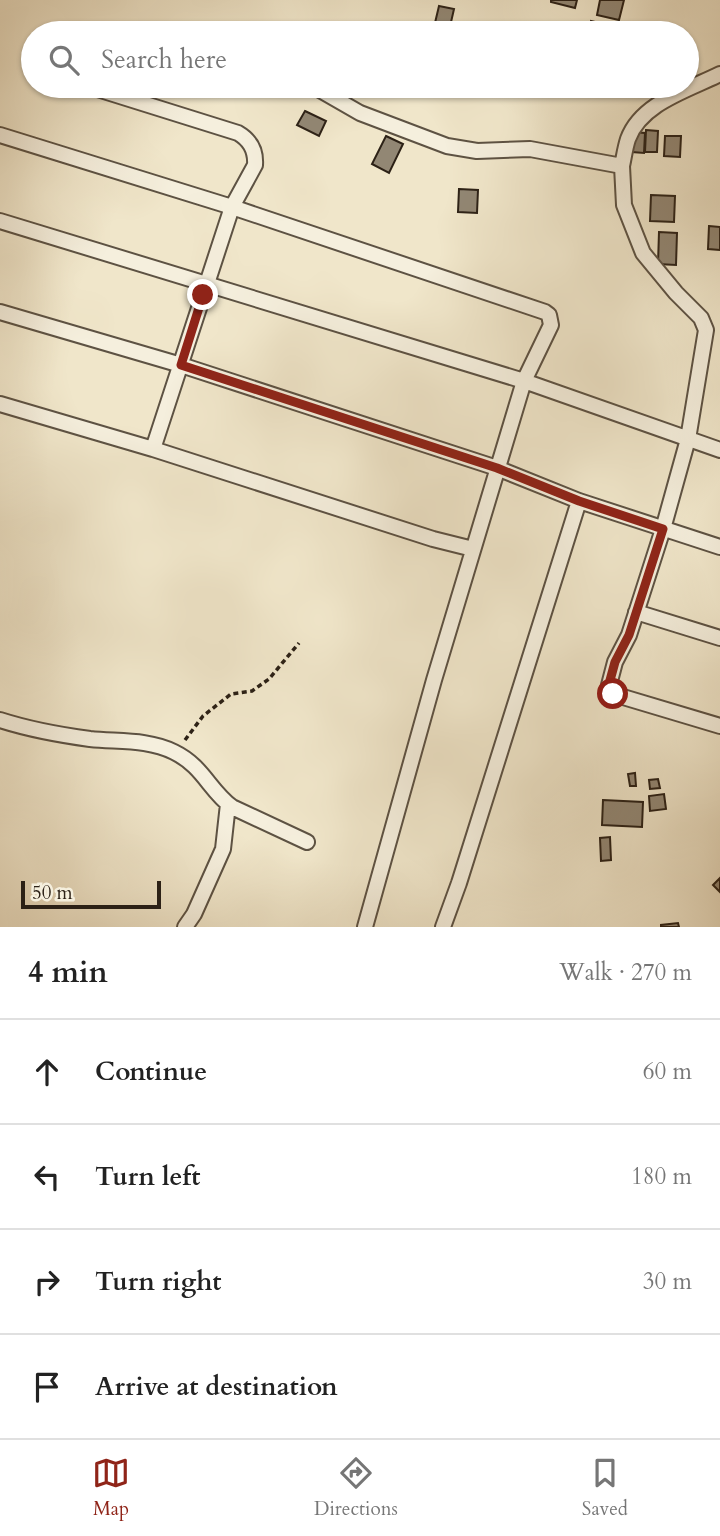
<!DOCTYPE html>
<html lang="en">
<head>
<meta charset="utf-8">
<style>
  :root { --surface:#fff; --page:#f6f6f6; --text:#222; --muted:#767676; --line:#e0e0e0; --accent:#8f2418 }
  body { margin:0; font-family:Cardo,serif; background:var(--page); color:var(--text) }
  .scale { position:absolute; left:21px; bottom:18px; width:140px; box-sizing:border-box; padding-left:7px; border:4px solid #2c2116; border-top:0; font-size:19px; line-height:24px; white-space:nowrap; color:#2c2116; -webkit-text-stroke:5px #f5efdd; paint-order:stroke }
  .stop { position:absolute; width:21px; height:21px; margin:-16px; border:5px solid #8f2418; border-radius:50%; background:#fff }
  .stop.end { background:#8f2418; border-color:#fff; box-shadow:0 2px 7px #0008 }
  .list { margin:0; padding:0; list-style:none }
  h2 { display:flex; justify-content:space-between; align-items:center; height:91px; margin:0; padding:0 28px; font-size:30px }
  h2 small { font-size:23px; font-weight:400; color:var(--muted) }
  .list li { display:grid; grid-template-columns:46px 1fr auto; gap:21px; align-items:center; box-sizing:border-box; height:105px; padding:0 28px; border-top:2px solid var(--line) }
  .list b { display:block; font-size:26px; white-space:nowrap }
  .list em { font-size:23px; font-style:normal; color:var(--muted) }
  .icon { flex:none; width:38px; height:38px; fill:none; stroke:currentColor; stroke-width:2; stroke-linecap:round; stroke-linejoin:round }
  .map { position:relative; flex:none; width:720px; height:927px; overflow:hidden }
  .search { position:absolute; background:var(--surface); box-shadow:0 2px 5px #0004; left:21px; right:21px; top:21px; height:77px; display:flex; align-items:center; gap:18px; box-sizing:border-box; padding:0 24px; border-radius:38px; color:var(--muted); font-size:26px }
  .sheet { height:511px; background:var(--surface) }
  nav { display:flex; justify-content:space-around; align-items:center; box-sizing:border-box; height:98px; border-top:2px solid var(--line); background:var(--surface); font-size:19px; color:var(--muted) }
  nav a { display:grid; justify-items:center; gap:4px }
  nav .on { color:var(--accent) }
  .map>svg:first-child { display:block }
  .building { fill:#928774; stroke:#2c2116; stroke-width:2 }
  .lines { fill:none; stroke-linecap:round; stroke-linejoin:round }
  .street-casing { stroke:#5d5243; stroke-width:18 }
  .path { stroke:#2c2116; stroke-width:3.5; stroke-dasharray:5 3.5; stroke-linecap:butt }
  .street { stroke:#f5efdd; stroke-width:14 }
  .route { stroke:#8f2418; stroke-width:9 }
</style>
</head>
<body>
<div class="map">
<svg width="720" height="927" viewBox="0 0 720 927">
  <rect width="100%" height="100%" fill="#f0e6ca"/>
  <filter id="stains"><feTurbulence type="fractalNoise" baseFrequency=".00286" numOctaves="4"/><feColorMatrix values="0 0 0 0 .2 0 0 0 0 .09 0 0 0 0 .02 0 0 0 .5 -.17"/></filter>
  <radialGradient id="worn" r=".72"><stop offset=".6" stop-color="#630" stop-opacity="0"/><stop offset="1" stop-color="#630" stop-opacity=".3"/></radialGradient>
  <path class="building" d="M551,0H577L575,8L551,2Z
    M600,0H624L619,20L597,15Z
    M439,6L454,9L449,31L434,27Z
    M591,21L620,28L618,33H588Z
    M305,111L326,121L319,136L297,125Z
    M646,130L658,131L657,152H645Z
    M633,132L645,133L644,153L632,152Z
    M386,136L403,144L389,173L372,164Z
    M665,136H681L680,157L664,156Z
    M459,189L478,190L477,213L458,212Z
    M651,195L675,196L674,222L650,221Z
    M709,226L720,227V250L708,249Z
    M659,232L677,233L676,265L658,264Z
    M635,773L636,786H630L628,774Z
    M658,779L660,788L650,789L649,780Z
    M664,794L666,809L650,811L649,796Z
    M603,800L643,802L642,827L602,825Z
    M610,837L611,860L601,861L600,838Z
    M720,878V892L713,885Z
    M678,923L679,927H661V925Z"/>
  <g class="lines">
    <g class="street-casing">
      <path id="street" d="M313,86L360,113L447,146L477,151L530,149L622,166C624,157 625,148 628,139C641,103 688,90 720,74
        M91,87L238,133C250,140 256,151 255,165L232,207L153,449
        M0,135L232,207L545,312L549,315L551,325L524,381L434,680L365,927
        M622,166L624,205L643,253L676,293L701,318L706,330L688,439L663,529L629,635L615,662L609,685L613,694L720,726
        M0,221L524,381L720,450
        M0,312L181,365L497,468L579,501L720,547
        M0,404L153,449L433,539L473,549
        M636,612L720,638
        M0,720C28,729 60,735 90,739C118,742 148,739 174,752C203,766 209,790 232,807L307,842
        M185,927L194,914L223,849L228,804
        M443,927L459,883L579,501"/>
    </g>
    <path class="path" d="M185,740L203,716L231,694L252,691L269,679L299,643"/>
    <use href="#street" class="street"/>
  </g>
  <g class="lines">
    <path class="route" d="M203,295L181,365L497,468L579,501L663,529L629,635L615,662L609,684L613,694"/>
  </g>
  <rect width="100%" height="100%" filter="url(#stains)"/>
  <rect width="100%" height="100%" fill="url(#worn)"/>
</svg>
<div class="scale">50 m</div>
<div class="stop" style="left:613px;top:694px"></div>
<div class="stop end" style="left:203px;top:295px"></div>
<div class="search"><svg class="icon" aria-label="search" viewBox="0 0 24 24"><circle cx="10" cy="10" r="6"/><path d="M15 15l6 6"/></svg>Search here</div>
</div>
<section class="sheet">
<h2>4 min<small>Walk · 270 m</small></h2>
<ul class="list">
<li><svg class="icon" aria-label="ahead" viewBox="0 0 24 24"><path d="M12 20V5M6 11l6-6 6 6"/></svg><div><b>Continue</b></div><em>60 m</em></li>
<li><svg class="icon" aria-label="left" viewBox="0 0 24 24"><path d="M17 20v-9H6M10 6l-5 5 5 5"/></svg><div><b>Turn left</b></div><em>180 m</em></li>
<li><svg class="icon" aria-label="right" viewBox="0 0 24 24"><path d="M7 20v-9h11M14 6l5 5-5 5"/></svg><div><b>Turn right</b></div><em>30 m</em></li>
<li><svg class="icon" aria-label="arrive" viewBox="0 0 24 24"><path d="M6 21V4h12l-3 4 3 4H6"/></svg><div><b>Arrive at destination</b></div></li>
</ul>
</section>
<nav>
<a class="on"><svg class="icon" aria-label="map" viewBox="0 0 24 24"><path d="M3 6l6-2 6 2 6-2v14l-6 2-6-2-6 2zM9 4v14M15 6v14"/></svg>Map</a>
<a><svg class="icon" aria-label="directions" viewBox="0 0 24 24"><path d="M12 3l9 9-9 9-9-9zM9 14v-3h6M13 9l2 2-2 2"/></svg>Directions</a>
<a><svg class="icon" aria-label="saved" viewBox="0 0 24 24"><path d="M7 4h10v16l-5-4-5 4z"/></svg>Saved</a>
</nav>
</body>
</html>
